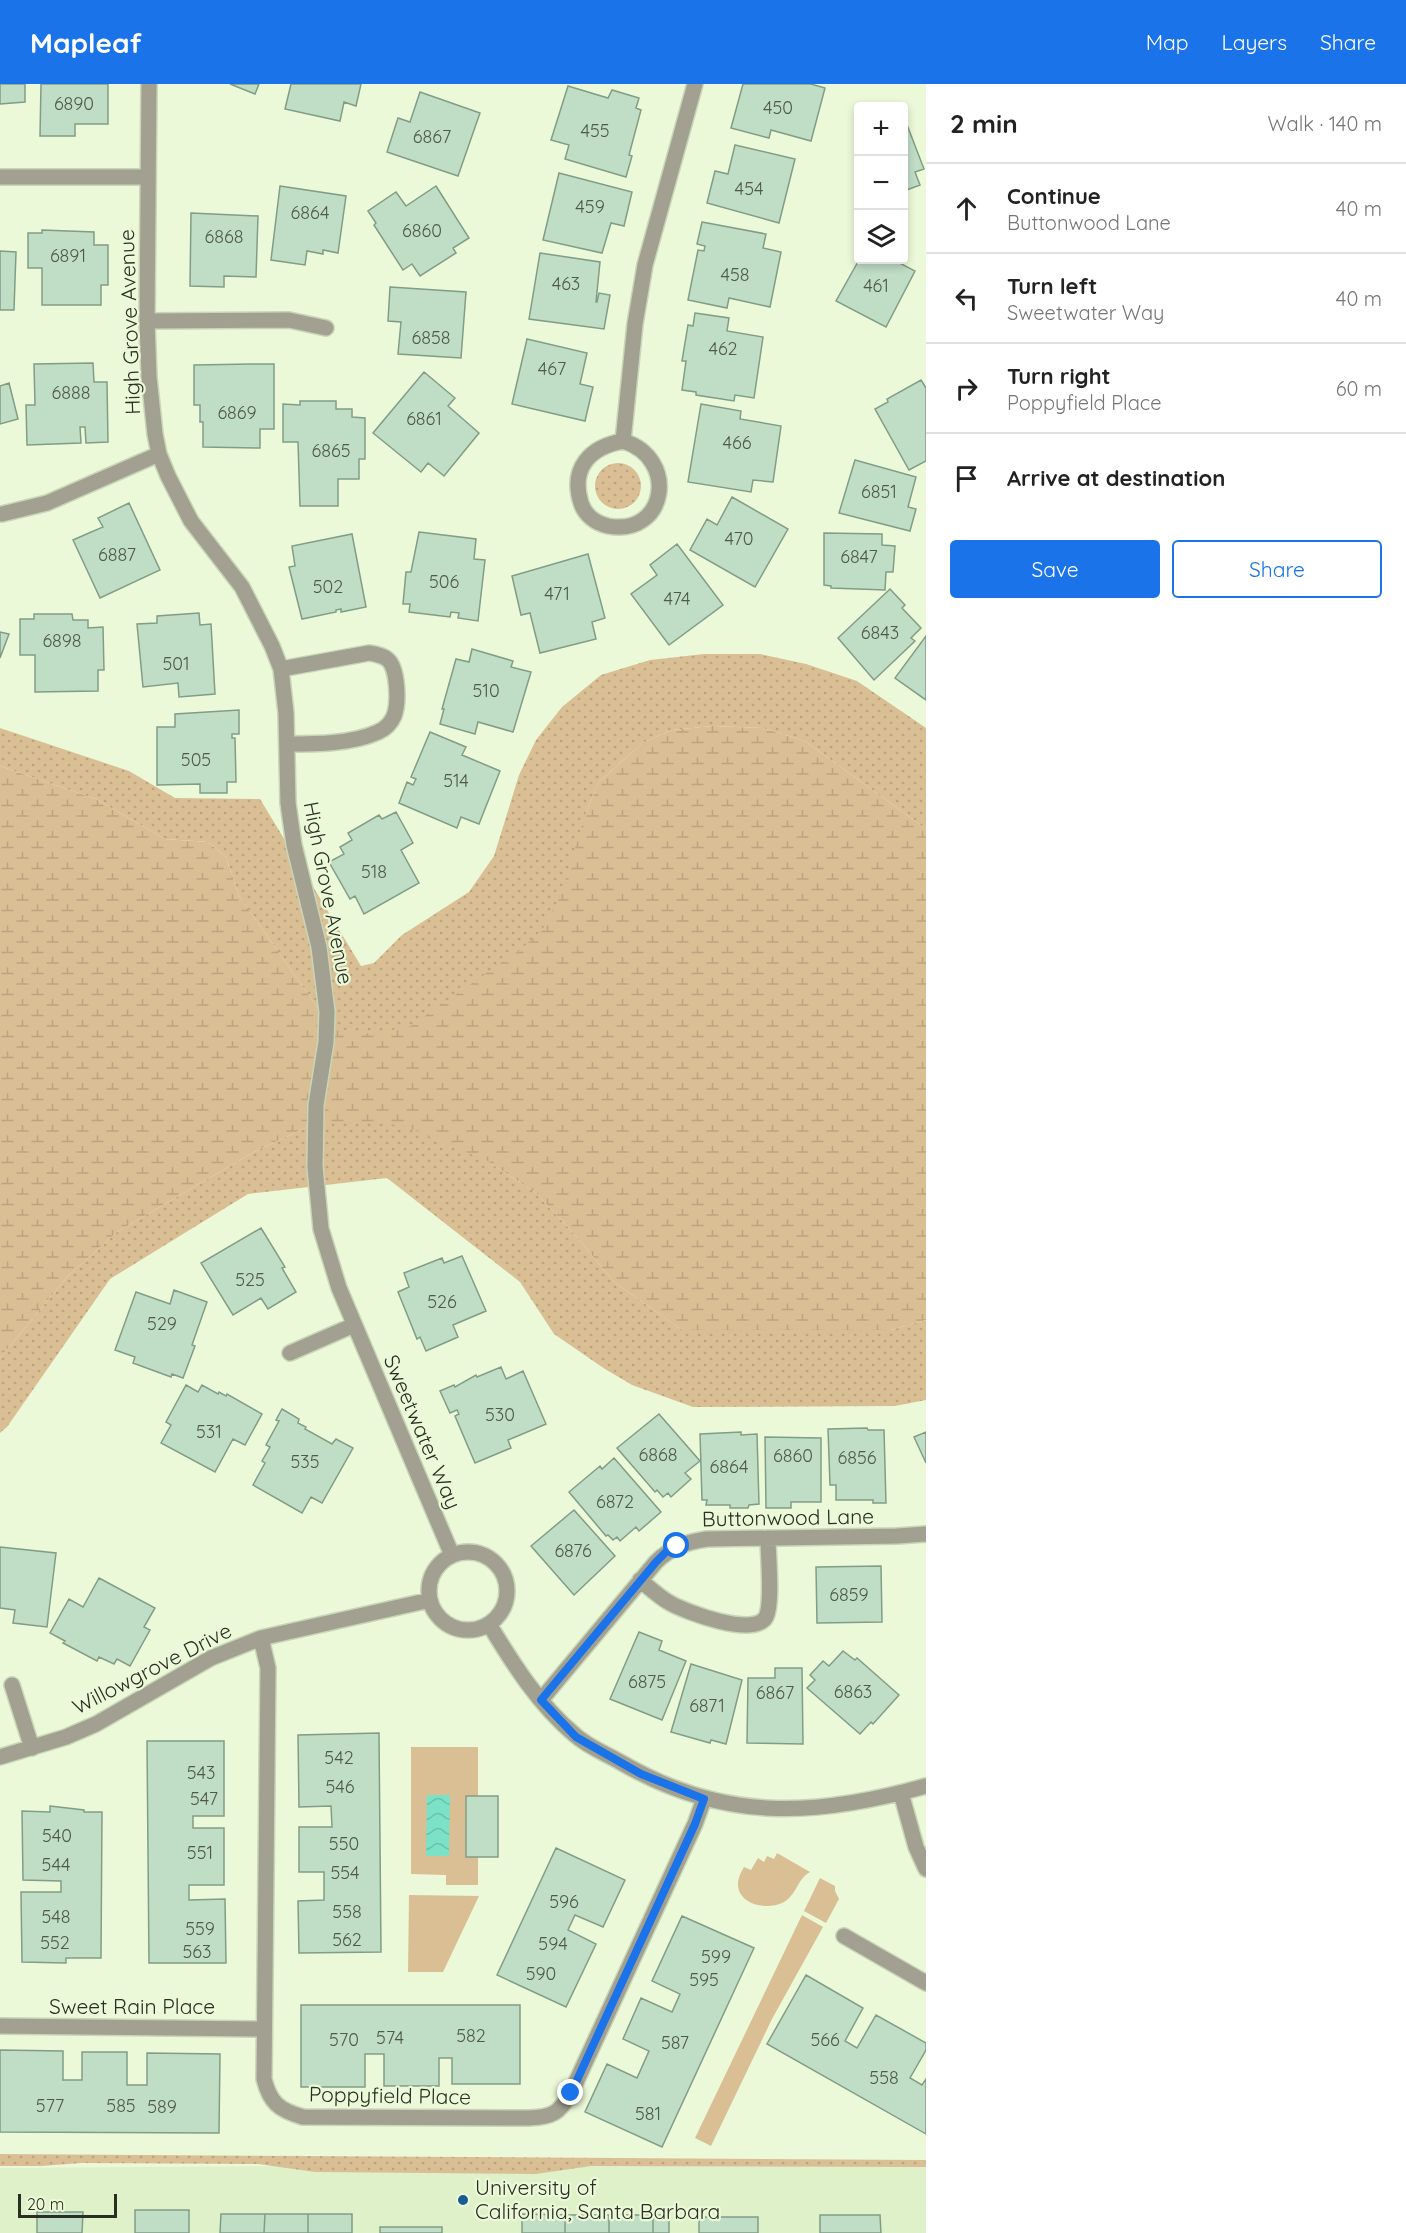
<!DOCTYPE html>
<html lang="en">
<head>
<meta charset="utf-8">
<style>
  :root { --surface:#fff; --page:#f6f6f6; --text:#222; --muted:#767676; --line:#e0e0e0; --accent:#1a73e8 }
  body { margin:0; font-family:Quicksand,sans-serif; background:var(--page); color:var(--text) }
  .controls { position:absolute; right:18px; top:18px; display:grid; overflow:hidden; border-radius:6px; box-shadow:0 3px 9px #0003 }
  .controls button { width:54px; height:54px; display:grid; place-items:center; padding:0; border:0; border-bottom:2px solid var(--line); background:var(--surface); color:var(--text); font:30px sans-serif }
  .scale { position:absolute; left:18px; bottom:15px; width:99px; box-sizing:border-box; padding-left:6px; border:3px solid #2a2f23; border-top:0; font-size:16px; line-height:21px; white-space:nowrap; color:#2a2f23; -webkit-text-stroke:4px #ebf9d8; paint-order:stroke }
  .stop { position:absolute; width:18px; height:18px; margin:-14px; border:4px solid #1a73e8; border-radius:50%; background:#fff }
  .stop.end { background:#1a73e8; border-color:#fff; box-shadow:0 2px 6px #0008 }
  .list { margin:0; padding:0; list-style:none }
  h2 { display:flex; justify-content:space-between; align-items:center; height:78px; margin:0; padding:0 24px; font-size:26px }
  h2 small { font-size:20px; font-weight:400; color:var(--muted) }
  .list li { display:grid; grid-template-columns:39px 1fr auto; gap:18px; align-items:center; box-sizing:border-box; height:90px; padding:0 24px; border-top:2px solid var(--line) }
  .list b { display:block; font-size:22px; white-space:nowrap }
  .list p { margin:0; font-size:20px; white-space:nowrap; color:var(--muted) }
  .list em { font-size:20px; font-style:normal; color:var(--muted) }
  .actions { display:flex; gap:12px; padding:18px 24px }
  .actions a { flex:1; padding:14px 0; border:2px solid var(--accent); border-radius:6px; text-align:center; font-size:21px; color:var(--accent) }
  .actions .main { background:var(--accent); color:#fff }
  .icon { flex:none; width:33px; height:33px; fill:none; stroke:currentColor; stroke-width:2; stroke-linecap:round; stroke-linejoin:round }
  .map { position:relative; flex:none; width:926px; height:2149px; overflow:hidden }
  header { display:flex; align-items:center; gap:36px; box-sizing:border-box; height:84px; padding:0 30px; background:var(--accent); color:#fff }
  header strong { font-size:28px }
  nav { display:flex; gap:33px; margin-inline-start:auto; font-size:21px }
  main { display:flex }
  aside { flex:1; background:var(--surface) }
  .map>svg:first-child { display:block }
  .built { fill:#dff1c9 }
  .green { fill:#dabf95 }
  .wetland { fill:url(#wetland-marsh) }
  .garden { fill:url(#garden-dots) }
  .water { fill:url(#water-waves) }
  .building { fill:#c0ddc5; stroke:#819d86; stroke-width:1.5 }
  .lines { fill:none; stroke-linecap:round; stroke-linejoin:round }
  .street-casing { stroke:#c8d5b7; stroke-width:18 }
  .street { stroke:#a1a091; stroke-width:15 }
  .route { stroke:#1a73e8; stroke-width:8 }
  .poi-dot { fill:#185d92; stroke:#ebf9d8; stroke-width:2 }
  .labels { text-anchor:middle; stroke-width:4.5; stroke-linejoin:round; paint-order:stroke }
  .number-label { font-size:18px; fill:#505a4c }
  .street-label { font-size:21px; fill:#2a2f23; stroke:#ebf9d8 }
  .poi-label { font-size:21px; fill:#2a2f23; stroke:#ebf9d8; text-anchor:start }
</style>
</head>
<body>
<header>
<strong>Mapleaf</strong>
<nav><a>Map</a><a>Layers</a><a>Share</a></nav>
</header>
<main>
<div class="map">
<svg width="926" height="2149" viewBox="0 0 926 2149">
  <defs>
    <pattern id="wetland-marsh" width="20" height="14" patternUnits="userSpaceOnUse" patternTransform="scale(1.5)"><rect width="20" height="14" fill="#dabf95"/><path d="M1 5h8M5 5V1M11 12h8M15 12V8" fill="none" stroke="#bba480"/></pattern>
    <pattern id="garden-dots" width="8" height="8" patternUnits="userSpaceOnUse" patternTransform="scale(1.5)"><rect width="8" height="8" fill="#dabf95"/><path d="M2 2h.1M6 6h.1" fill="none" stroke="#bba480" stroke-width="1.8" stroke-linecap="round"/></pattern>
    <pattern id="water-waves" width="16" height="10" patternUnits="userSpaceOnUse" patternTransform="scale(1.5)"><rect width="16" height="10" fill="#7be2c7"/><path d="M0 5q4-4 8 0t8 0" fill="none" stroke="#6ac2ab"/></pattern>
  </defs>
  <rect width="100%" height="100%" fill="#ebf9d8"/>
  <path class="built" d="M926,2078V2149H0V2084Z"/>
  <path class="green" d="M411,1663H478V1801H446V1791L411,1790Z
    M777,1769L810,1788C797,1795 796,1813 782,1819C767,1826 738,1821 738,1800C738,1794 741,1788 744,1783L751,1786L758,1774L764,1778L767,1772L774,1775Z
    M820,1794L835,1802V1807L839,1815L826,1839L804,1827Z
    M409,1811L479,1812L443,1888H408Z
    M802,1831L823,1843L772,1935L711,2062L695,2054Z"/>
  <path class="wetland" d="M712,642L763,644L805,657L926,745V1236L891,1246H682L614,1198L575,1151L536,1109L487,1077L320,1037L252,1069L117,1148L68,1192L0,1274V682L96,715L165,755L208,758L226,773L239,812L332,944L586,728L599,698L642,659L672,646Z"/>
  <path class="garden" d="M595 402a23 23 0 1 1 46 0a23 23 0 1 1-46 0Z
    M704,570H760L806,580L857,597L926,644V745L805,657L763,644L712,642L672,646L642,659L599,698L586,728L561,811L542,846L521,865L411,942L372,950L332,944L239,812L226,773L208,758L165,755L96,715L0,682V644L129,687L175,714L260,715L361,882L374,879L402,851L469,808L494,772L519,691L536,656L562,623L601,591L650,576Z
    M320,1037L402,1041L487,1077L536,1109L575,1151L614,1198L682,1246H891L926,1236V1316L895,1322L693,1323L632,1301L605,1285L554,1250L520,1198L387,1094L248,1110L110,1195L7,1343L0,1349V1274L68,1192L117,1148L252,1069Z
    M0,2070L926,2076V2083L591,2082L536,2090L315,2088L258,2080L81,2079L42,2082H0Z"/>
  <path class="water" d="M427,1711H450L449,1772H426Z"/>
  <path class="building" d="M0,0H25V18L0,20Z
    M41,0H108V40H75V52H40Z
    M230,0H259L255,10Z
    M291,0H361L356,22L344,18L340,37L285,25Z
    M743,0H811L825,4L811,57L771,46L769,54L731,44Z
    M568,2L608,14L612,6L639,14L636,24L641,26L629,71L632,72L626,93L565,75L569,61L551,56Z
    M420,8L480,29L458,92L387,68L398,34L410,38Z
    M904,33L924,85L915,88L920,101L904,107Z
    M735,61L795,75L779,139L707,119L715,87L728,90Z
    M559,89L632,108L624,142L611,139L602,169L543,156Z
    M280,102L346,112L338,169L323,166V170L307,167L305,181L271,176Z
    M436,102L469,154L453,164L456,169L420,192L412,180L403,186L374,141L376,139L368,127L396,108L406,122Z
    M191,129L258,132L256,193L224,192V203L190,202Z
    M702,138L766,150L763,164L781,168L770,223L729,214L727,224L688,216L698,166L704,167L705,162L697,160Z
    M42,146L94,148V161H108V201H101V221H42V184H28V149H42Z
    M0,167L16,168L14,226H0Z
    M540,169L600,178L596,218H597L599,209L610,211L604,245L529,235Z
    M859,176H894L915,187L886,243L836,217Z
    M390,203L466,208L461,274L398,270L401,238L388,237Z
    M695,229L729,234L727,247L763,253L754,314L735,311L734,317L696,311V308L682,306L686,277H682L688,241L693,242Z
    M527,255L587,269L580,300L593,303L585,337L512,320Z
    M93,279L94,298H107L108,358L86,359L85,343H80L81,359L27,361L26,321H35L34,280Z
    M251,280H274V345H260V364L203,363V338H200V321H194V281Z
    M424,288L455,314L448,322L479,349L444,392L428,379L421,388L373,349Z
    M921,296L926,304V377L909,386L875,325L888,318L887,315Z
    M9,299L18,335L0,340V302Z
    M300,317H336V325H352V333L365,334V375H359V395H338V422H300L298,358H283V320L300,321Z
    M701,320L741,327L740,335L781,342L773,398L753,396L751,408L688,398Z
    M855,376L916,393L908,423L916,425L910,447L839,429Z
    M732,413L788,445L755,503L690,466L707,435L717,441Z
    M129,419L160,486L100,514L73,456L103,443L98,434Z
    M419,448L476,455L474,475L485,476L478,537L458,534L459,529L451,528L450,533L409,528L410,520H403L406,488H411Z
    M824,449L882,450V461L895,462L893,488H886L885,506L831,504V502L824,501Z
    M352,450L366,523L341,528V525L336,526V528L302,535L289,483L295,482L292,462Z
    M677,460L723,521L669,561L631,510L657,491L650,481Z
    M588,470L605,534L592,538L596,555L540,569L530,529L521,531L512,492Z
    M890,505L905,521L902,524L921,544L911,554L915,557L874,596L838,554Z
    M199,529L200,541L211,540L215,610L179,613L178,599L143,603L137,540L157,539V532Z
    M34,530H72L73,536H88V544L103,543L104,586H98V607L35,608V571H20V535H34Z
    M0,548L9,550L0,574Z
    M926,552V616L895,594Z
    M472,565L513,577L511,583L531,588L513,648L478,638L475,650L440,640L444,625H442L456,575L469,578Z
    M239,626V650H232V654H235L236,698H227V709H200V700L157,701V643H175V630Z
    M430,648L466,663L462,671L500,687L479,740L461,733L457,744L399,719L407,698L413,701L416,695L411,693Z
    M396,728L413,759L401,766L419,799L364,830L355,812L350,815L329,778L344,770L340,763L352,756L348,749L379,731L382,735Z
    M261,1144L285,1183L282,1184L296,1208L268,1225L261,1214L233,1231L201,1179Z
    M462,1172L486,1227L453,1241L458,1253L426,1267L420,1253L417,1255L398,1208L409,1203L404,1189L442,1174L444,1179Z
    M174,1206L207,1218L192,1261L195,1262L183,1294L172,1290L171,1293L133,1279L135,1273L115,1266L136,1208L170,1220Z
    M501,1283L506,1295L523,1287L546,1340L508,1356L511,1364L475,1379L455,1332L459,1330L457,1326L450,1329L440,1307L454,1301L455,1303L476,1291L477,1293Z
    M186,1301L198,1308L202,1301L218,1310L219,1308L226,1312L227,1310L262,1330L245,1361L233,1355L215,1388L161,1359L171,1341L166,1338Z
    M282,1325L299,1335L298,1339L306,1343L305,1345L332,1360L336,1355L353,1364L322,1419L311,1413L302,1429L253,1401L265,1379L262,1377L270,1363L266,1361L279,1337L276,1336Z
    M659,1330L700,1377L685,1389L691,1395L671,1413L668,1409L663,1413L657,1406L655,1408L617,1364Z
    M867,1344L868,1346H884L886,1419H873V1416H836V1401H830L828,1345Z
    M741,1348V1351L757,1350L759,1420L749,1421L748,1424H730V1421H706L707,1416H702L700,1350Z
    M926,1348V1379L914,1353Z
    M765,1353L821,1354V1418H791V1424H766Z
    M614,1374L661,1428L639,1447L636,1443L620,1457L617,1453L613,1456L608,1451L606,1452L569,1408L600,1382L602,1385Z
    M574,1426L615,1472L574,1511L531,1462Z
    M0,1463L56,1469L47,1543L13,1539L15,1526L0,1524Z
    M881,1482L882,1538L817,1539L816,1483Z
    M99,1494L155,1524L144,1543L150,1546L130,1582L117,1575L114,1580L99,1573L97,1577L63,1559L65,1557L50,1549L69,1515L83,1523Z
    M639,1548L662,1557L659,1566L686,1577L662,1636L610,1615Z
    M843,1567L855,1576L857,1574L899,1611L873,1640L871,1638L860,1650L807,1604L815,1596L810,1591L823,1577L829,1582Z
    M691,1580L742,1596L726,1660L711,1656L710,1659L671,1648Z
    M775,1584H802L803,1660L747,1659L748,1594H775Z
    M379,1649L381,1868L299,1869L298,1817L324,1816V1788H299V1743H332L331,1722L299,1723L298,1651Z
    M147,1657H224V1732H193V1744H224V1801H189V1816L225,1815L226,1879H149Z
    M466,1712H498V1773H466Z
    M50,1722L84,1726V1728H102L101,1874H66V1879L22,1878L21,1808H61V1797L23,1796L22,1727L50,1728Z
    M556,1764L625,1796L603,1843L575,1831L568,1846L596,1860L566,1923L497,1891Z
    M682,1832L754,1864L662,2063L585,2028L607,1980L637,1994L649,1967L623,1955L641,1914L672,1928L680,1910L652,1897Z
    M806,1891L863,1924L845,1957L857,1964L876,1931L926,1959V1966L910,1994L922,2001L926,1995V2050L767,1960Z
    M301,1921H520V2000H452V1974H439V2002H384V1970H365V2003H301Z
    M0,1966L63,1967V1996H82V1968H127V2001H147V1969L220,1970L219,2049L0,2048Z
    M135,2126H189V2149H135Z
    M37,2128H83L82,2149H37Z
    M221,2130H265L264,2149H220Z
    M265,2130H308V2149H264Z
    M308,2130H352V2149H308Z
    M522,2130L565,2131V2149H522Z
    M565,2131H609V2149H565Z
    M609,2131H653V2149H609Z
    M653,2131H669V2149H653Z
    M820,2131H880L881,2149H820Z
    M699,2133H758V2149H699Z
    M380,2143H442V2149H380Z"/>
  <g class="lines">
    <g class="street-casing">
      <path id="street" d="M149,0L147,237L149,293L155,350L159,370L168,392L191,437L242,503L272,562L281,585L286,629L288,719L294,761L319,863L327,928L326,958L316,1021L315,1083L321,1145L339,1204L452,1471
        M0,93H148
        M147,237L289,236L326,244
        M623,357L635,240L645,181L695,0
        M623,357C679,374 667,453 608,442C595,439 585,431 581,419C570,384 590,363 623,357Z
        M2,430L47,419L159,370
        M281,585L369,569C376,570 382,571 387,575C398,583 399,619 394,632C391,639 385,645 378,648C352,660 316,660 287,660
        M290,1269L354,1241
        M429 1507a39 39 0 1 1 78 0a39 39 0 1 1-78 0Z
        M640,1496C650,1504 659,1513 670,1519C686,1528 754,1554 766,1533C773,1519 768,1472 768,1454
        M489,1540C513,1580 539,1621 575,1651C588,1663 607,1670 622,1679C724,1738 816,1733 926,1702
        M261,1554L268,1584L264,1995C270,2019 279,2026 303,2033L529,2034C553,2033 559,2029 571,2009L695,1740L704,1715
        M12,1601L32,1664
        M541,1616L656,1478C671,1463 687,1458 707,1455L897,1452L926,1450
        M0,1673L66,1653L96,1640L211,1574L261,1554L430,1516
        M901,1709L916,1763L926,1785
        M844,1852L926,1899
        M0,1942L264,1945"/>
    </g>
    <use href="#street" class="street"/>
  </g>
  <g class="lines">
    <path class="route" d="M571,2009L695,1740L704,1715L641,1690L576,1653L541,1616L656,1478L666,1468L677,1462"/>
  </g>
  <circle class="poi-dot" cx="463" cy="2116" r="6"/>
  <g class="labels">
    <g class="number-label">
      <text x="74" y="26">6890</text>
      <text x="778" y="30">450</text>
      <text x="595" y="53">455</text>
      <text x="432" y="59">6867</text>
      <text x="749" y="111">454</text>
      <text x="590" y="129">459</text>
      <text x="310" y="135">6864</text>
      <text x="422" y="153">6860</text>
      <text x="224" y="159">6868</text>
      <text x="68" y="178">6891</text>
      <text x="735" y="197">458</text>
      <text x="566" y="206">463</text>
      <text x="876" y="208">461</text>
      <text x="431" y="260">6858</text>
      <text x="723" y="271">462</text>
      <text x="552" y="291">467</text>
      <text x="71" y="315">6888</text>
      <text x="237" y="335">6869</text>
      <text x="424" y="341">6861</text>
      <text x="737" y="365">466</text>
      <text x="331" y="373">6865</text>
      <text x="879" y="414">6851</text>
      <text x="739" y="461">470</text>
      <text x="117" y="477">6887</text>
      <text x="859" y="479">6847</text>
      <text x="444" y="504">506</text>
      <text x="328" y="509">502</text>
      <text x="557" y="516">471</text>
      <text x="677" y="521">474</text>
      <text x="880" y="555">6843</text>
      <text x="62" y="563">6898</text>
      <text x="176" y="586">501</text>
      <text x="486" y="613">510</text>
      <text x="196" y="682">505</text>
      <text x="456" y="703">514</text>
      <text x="374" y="794">518</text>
      <text x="250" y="1202">525</text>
      <text x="442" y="1224">526</text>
      <text x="162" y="1246">529</text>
      <text x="500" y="1337">530</text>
      <text x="209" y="1354">531</text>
      <text x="658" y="1377">6868</text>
      <text x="793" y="1378">6860</text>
      <text x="857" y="1380">6856</text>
      <text x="305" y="1384">535</text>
      <text x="729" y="1389">6864</text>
      <text x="615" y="1424">6872</text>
      <text x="573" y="1473">6876</text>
      <text x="849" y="1517">6859</text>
      <text x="647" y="1604">6875</text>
      <text x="853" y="1614">6863</text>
      <text x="775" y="1615">6867</text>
      <text x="707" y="1628">6871</text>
      <text x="339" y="1680">542</text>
      <text x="201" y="1695">543</text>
      <text x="340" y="1709">546</text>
      <text x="204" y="1721">547</text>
      <text x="57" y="1758">540</text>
      <text x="344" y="1766">550</text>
      <text x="200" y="1775">551</text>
      <text x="56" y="1787">544</text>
      <text x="345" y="1795">554</text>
      <text x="564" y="1824">596</text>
      <text x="347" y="1834">558</text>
      <text x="56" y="1839">548</text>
      <text x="200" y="1851">559</text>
      <text x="347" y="1862">562</text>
      <text x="55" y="1865">552</text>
      <text x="553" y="1866">594</text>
      <text x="197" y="1874">563</text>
      <text x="716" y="1879">599</text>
      <text x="541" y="1896">590</text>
      <text x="704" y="1902">595</text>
      <text x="471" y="1958">582</text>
      <text x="390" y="1960">574</text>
      <text x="344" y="1962">570</text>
      <text x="825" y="1962">566</text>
      <text x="675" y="1965">587</text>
      <text x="884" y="2000">558</text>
      <text x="50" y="2028">577</text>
      <text x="121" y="2028">585</text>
      <text x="162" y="2029">589</text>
      <text x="648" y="2036">581</text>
    </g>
    <g class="street-label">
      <text transform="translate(130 238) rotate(-92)" y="7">High Grove Avenue</text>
      <text transform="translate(328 809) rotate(79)" y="7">High Grove Avenue</text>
      <text transform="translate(422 1348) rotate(67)" y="7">Sweetwater Way</text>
      <text transform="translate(788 1434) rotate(-1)" y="7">Buttonwood Lane</text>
      <text transform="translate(152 1585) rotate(-27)" y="7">Willowgrove Drive</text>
      <text x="132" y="1930">Sweet Rain Place</text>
      <text transform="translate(390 2012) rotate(1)" y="7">Poppyfield Place</text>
    </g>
    <g class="poi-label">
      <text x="475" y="2111">University of<tspan x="475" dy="24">California, Santa Barbara</tspan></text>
    </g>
  </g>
</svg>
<div class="controls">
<button>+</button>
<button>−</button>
<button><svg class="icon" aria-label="layers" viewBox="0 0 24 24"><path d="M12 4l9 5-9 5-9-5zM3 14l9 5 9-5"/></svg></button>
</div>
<div class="scale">20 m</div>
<div class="stop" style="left:677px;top:1462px"></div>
<div class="stop end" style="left:571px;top:2009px"></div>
</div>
<aside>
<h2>2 min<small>Walk · 140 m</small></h2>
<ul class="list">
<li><svg class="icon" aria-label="ahead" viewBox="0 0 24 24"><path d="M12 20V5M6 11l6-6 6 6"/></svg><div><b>Continue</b><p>Buttonwood Lane</p></div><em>40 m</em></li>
<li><svg class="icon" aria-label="left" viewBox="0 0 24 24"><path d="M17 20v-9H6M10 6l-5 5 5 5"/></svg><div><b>Turn left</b><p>Sweetwater Way</p></div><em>40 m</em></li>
<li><svg class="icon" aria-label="right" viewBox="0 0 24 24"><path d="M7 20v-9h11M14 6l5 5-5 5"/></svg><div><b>Turn right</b><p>Poppyfield Place</p></div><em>60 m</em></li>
<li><svg class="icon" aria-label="arrive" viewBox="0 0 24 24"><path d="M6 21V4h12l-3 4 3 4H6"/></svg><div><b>Arrive at destination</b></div></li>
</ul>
<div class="actions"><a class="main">Save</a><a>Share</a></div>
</aside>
</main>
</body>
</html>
